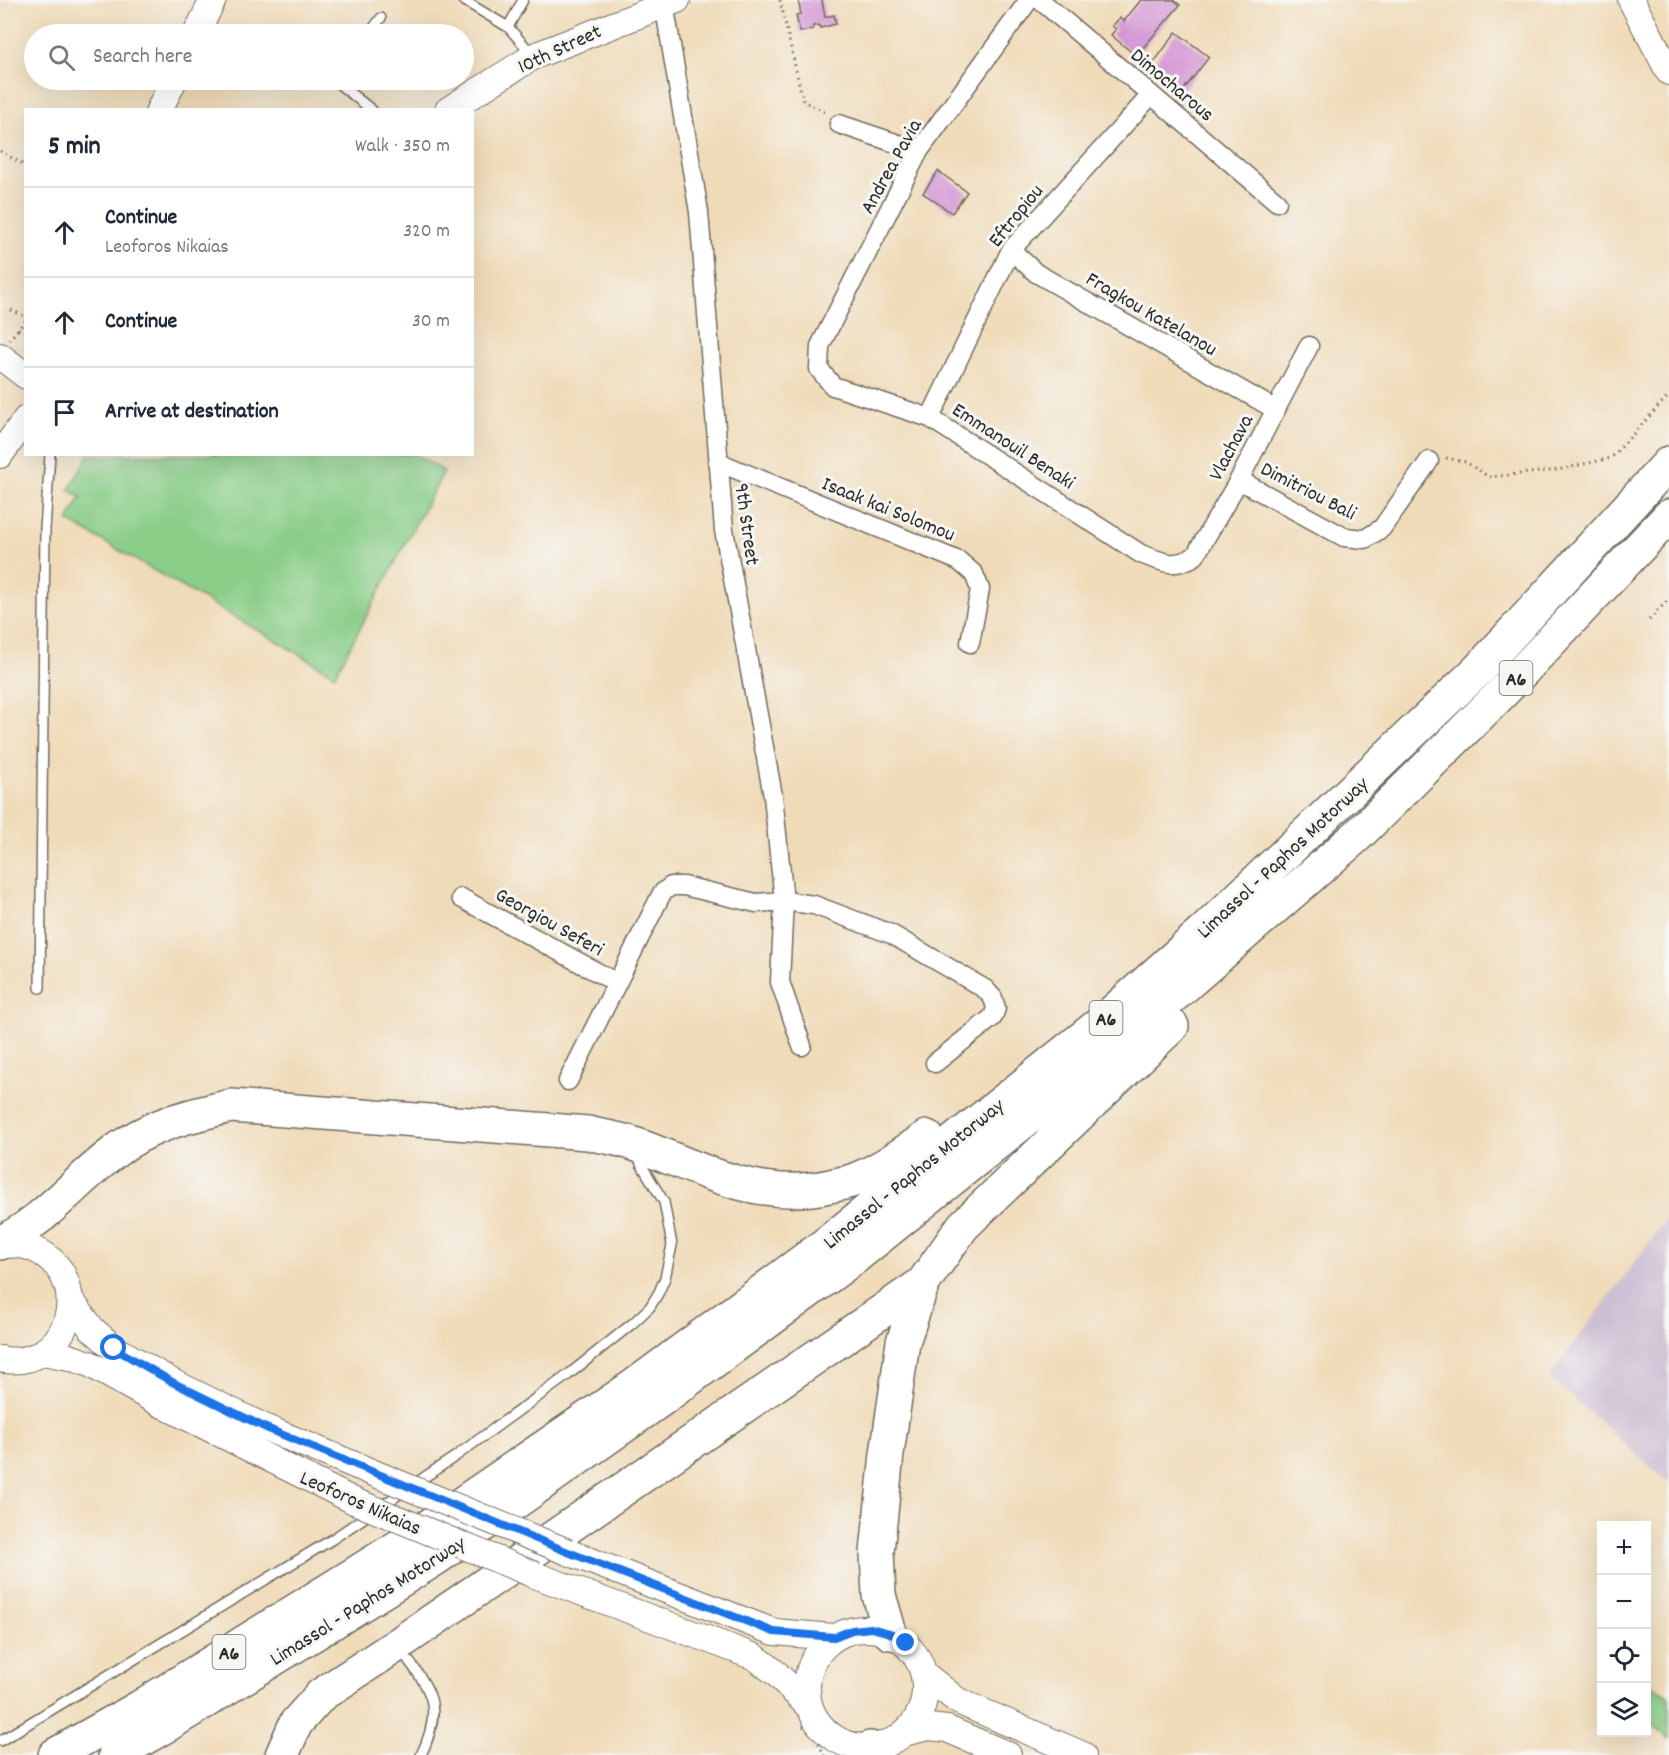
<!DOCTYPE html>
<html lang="en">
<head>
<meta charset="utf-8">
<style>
  :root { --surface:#fff; --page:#f6f6f7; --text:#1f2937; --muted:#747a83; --line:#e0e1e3 }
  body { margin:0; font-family:Dekko,sans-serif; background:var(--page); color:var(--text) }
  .controls { position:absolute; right:18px; bottom:18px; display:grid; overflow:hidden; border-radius:0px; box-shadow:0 6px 24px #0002 }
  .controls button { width:54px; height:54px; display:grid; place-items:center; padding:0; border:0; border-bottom:2px solid var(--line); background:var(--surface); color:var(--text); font:30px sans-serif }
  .stop { position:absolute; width:18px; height:18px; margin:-14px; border:4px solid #1a73e8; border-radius:50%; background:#fff }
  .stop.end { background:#1a73e8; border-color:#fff; box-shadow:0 2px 6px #0008 }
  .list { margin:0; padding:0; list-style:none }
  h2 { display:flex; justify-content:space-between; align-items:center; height:78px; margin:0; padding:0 24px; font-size:26px }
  h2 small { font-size:20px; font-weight:400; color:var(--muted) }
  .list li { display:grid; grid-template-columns:39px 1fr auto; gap:18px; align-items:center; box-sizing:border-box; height:90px; padding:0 24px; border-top:2px solid var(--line) }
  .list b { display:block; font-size:22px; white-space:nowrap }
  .list p { margin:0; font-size:20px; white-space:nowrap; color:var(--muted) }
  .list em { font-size:20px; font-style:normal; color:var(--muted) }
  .icon { flex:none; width:33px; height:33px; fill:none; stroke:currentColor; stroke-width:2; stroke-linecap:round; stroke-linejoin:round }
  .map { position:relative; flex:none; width:1669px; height:1755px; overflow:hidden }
  .search { position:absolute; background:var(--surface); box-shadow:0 6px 24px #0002; left:24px; top:24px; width:450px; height:66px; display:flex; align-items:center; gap:15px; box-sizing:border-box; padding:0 21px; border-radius:33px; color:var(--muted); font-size:22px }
  .panel { position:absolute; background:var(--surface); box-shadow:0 6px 24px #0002; left:24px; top:108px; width:450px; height:348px; border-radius:0px }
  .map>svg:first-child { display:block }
  .industrial { fill:#ccbed3 }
  .green { fill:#8ace88; stroke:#5a7c5a; stroke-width:1.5 }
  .building { fill:#d598d5 }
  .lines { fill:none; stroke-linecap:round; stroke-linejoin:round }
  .lane-casing { stroke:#70695d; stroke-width:12 }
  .street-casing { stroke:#70695d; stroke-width:21 }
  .secondary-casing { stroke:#70695d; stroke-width:28 }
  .highway-casing { stroke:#70695d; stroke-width:36 }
  .path { stroke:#70695d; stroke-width:3; stroke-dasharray:1.5 4.5; stroke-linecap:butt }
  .lane { stroke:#fff; stroke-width:9 }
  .street { stroke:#fff; stroke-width:18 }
  .secondary { stroke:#fff; stroke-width:26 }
  .highway { stroke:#fff; stroke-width:33 }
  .secondary-bridge-casing { stroke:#70695d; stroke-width:28; stroke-linecap:butt }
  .secondary-bridge { stroke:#fff; stroke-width:26 }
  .route { stroke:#1a73e8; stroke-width:8 }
  .labels { text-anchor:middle; stroke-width:6; stroke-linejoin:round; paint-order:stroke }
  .shield { fill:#f6f6f2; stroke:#686867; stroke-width:1.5 }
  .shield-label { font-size:20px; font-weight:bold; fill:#2b2b2b }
  .street-label { font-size:21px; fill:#2b2b2b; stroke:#f6f6f2 }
</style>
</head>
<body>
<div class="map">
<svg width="1669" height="1755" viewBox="0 0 1669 1755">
  <rect width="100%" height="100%" fill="#f6f6f2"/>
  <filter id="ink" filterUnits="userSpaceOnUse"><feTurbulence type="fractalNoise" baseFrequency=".0167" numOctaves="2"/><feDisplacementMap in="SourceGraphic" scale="12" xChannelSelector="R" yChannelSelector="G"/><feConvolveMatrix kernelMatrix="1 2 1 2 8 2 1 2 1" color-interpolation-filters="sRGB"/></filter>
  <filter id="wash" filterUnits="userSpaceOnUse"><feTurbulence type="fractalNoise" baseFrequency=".008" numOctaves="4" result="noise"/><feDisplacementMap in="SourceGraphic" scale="24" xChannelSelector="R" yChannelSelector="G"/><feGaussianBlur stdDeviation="1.35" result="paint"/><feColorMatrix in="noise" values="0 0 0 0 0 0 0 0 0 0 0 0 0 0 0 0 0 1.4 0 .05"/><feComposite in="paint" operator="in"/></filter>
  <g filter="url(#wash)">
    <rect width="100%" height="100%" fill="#f0dbb9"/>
    <path class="industrial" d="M1669,1216V1483L1549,1377Z"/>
    <path class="green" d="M414,454L444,471L335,675L68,521L81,497L69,490L89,455Z
      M1653,1687L1669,1696V1739L1647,1720V1699Z"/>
    <g id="blocks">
      <path class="building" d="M798,0H822L825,17L834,15L836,24L820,28L819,25L813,26V29L800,32L796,15L801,14Z
        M1141,0H1174L1180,5L1136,56L1111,35L1116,29L1112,26L1120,18L1124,21Z
        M1176,32L1209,57L1182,92L1150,68Z
        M938,171L967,192L952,213L923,193Z"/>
    </g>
  </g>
  <g filter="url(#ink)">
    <use href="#blocks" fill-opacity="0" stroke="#70695d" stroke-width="1.5"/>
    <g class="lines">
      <g class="lane-casing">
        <path id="lane" d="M463,0L508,27L532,54
          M508,27L523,0
          M369,34L381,18
          M336,80L335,81L372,110
          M40,988L45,529L50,454
          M400,1649C430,1689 445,1705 421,1755
          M0,1741L331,1540L456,1456L568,1375L633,1323L650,1307L659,1292L665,1278L672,1245L664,1202L641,1164L638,1153"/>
      </g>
      <g class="street-casing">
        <path id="street" d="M1029,0L919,151L820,346L819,369L833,386L930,418L1141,554C1163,562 1173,569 1195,556L1239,480L1309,346
          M1040,0L1277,202
          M664,3L699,212L724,530L773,796L784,901L780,982L802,1046
          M839,124L919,151
          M1011,250L1036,273L1276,410
          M930,418L1011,250L1151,95
          M718,462L959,561L974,574L980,589L970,643
          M1239,480L1344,537L1365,539L1382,528L1429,461
          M461,898L617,983
          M568,1081L662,893L671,886H684L756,903L784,901L814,905L891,934L985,989L993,998L996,1008L993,1017L935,1063"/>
      </g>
      <g class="secondary-casing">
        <path id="secondary" d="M1631,0L1669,72
          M196,34L213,0
          M159,110L174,80
          M448,110L534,56L677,0
          M0,356L26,376
          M0,455L26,419
          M0,1246C13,1243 28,1245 40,1252C97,1285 65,1373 0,1359
          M70,1299L92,1329L114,1348L174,1383L266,1428L388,1479
          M43,1352L69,1357L90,1364L161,1404L354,1501
          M568,1552L774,1632L834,1637
          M535,1575L755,1657L777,1674L808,1706
          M807 1688a59 59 0 1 1 118 0a59 59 0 1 1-118 0Z
          M925,1675L958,1701L1083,1755
          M907,1732L929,1727L947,1729L1008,1755"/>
      </g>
      <g class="highway-casing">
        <path id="highway" d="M0,1243C49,1219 81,1173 127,1143C160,1122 193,1115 231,1106L588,1133C604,1137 622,1139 637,1145C702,1169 758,1202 830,1186C839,1184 848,1183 857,1179C882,1169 905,1152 927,1137
          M890,1633L879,1595L877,1552L887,1454L903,1342L923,1283L963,1226L1172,1026
          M55,1755L140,1707L401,1545L635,1385L823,1246L1097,1026L1205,930L1479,669L1669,463
          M115,1755L169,1724L435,1559L665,1397L854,1258L1100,1060L1357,836L1502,693L1669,516
          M282,1755L296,1723L321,1695L397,1645L923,1283
          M862,1755L870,1748"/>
      </g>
      <path class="path" d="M780,0L803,101L827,113
        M0,151L26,166
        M11,310L26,317
        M18,329L26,332
        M9,340L26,320
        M1446,458L1466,462L1489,477L1558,470L1611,458L1669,395
        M1649,620L1669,599
        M803,1726L817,1739L824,1755"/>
      <use href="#lane" class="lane"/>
      <use href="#street" class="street"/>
      <use href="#secondary" class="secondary"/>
      <use href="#highway" class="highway"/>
      <g class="secondary-bridge-casing">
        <path id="secondary-bridge" d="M388,1479L568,1552
          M354,1501L535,1575"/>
      </g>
      <use href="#secondary-bridge" class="secondary-bridge"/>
    </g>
  </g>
  <g class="lines" filter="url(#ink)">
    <path class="route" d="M114,1348L174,1383L266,1428L568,1552L774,1632L834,1637L852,1630L871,1628L890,1633L906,1643"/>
  </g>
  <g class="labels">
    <g class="shield">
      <rect x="1499.5" y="661" width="33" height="34" rx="4.5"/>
      <rect x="1089.5" y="1001" width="33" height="34" rx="4.5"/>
      <rect x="212.5" y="1635" width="33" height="34" rx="4.5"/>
    </g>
    <g class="shield-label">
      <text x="1516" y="685">A6</text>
      <text x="1106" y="1025">A6</text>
      <text x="229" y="1659">A6</text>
    </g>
    <g class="street-label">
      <text transform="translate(559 48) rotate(-25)" y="7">10th Street</text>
      <text transform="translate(1173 84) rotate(40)" y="7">Dimocharous</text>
      <text transform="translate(890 166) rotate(-61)" y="7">Andrea Pavia</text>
      <text transform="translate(1015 215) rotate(-51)" y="7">Eftropiou</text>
      <text transform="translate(1152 313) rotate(30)" y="7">Fragkou Katelanou</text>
      <text transform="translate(1014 445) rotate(33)" y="7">Emmanouil Benaki</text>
      <text transform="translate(1230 447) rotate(-62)" y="7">Vlachava</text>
      <text transform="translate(1309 490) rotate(27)" y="7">Dimitriou Bali</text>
      <text transform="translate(889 508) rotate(22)" y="7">Isaak kai Solomou</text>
      <text transform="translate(748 524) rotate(82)" y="7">9th Street</text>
      <text transform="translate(1282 857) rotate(-43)" y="7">Limassol - Paphos Motorway</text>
      <text transform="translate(550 921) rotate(29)" y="7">Georgiou Seferi</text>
      <text transform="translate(913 1173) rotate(-39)" y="7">Limassol - Paphos Motorway</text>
      <text transform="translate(361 1502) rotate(24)" y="7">Leoforos Nikaias</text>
      <text transform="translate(367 1600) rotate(-32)" y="7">Limassol - Paphos Motorway</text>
    </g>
  </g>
</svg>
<div class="controls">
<button>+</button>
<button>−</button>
<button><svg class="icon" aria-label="locate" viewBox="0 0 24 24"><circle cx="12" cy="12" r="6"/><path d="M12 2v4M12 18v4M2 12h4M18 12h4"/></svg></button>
<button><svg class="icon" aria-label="layers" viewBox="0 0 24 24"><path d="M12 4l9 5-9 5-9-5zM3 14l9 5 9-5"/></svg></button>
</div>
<div class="stop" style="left:114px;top:1348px"></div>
<div class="stop end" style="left:906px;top:1643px"></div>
<div class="search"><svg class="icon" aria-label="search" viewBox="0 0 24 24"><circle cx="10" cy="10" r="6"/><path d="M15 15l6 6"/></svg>Search here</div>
<section class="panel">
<h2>5 min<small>Walk · 350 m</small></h2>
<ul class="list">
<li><svg class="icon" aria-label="ahead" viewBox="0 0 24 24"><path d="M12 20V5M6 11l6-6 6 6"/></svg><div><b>Continue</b><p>Leoforos Nikaias</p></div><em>320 m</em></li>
<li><svg class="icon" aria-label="ahead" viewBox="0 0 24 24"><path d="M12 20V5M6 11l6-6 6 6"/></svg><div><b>Continue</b></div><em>30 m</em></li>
<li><svg class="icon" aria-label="arrive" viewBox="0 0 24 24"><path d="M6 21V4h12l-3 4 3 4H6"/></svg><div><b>Arrive at destination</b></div></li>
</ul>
</section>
</div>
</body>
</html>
